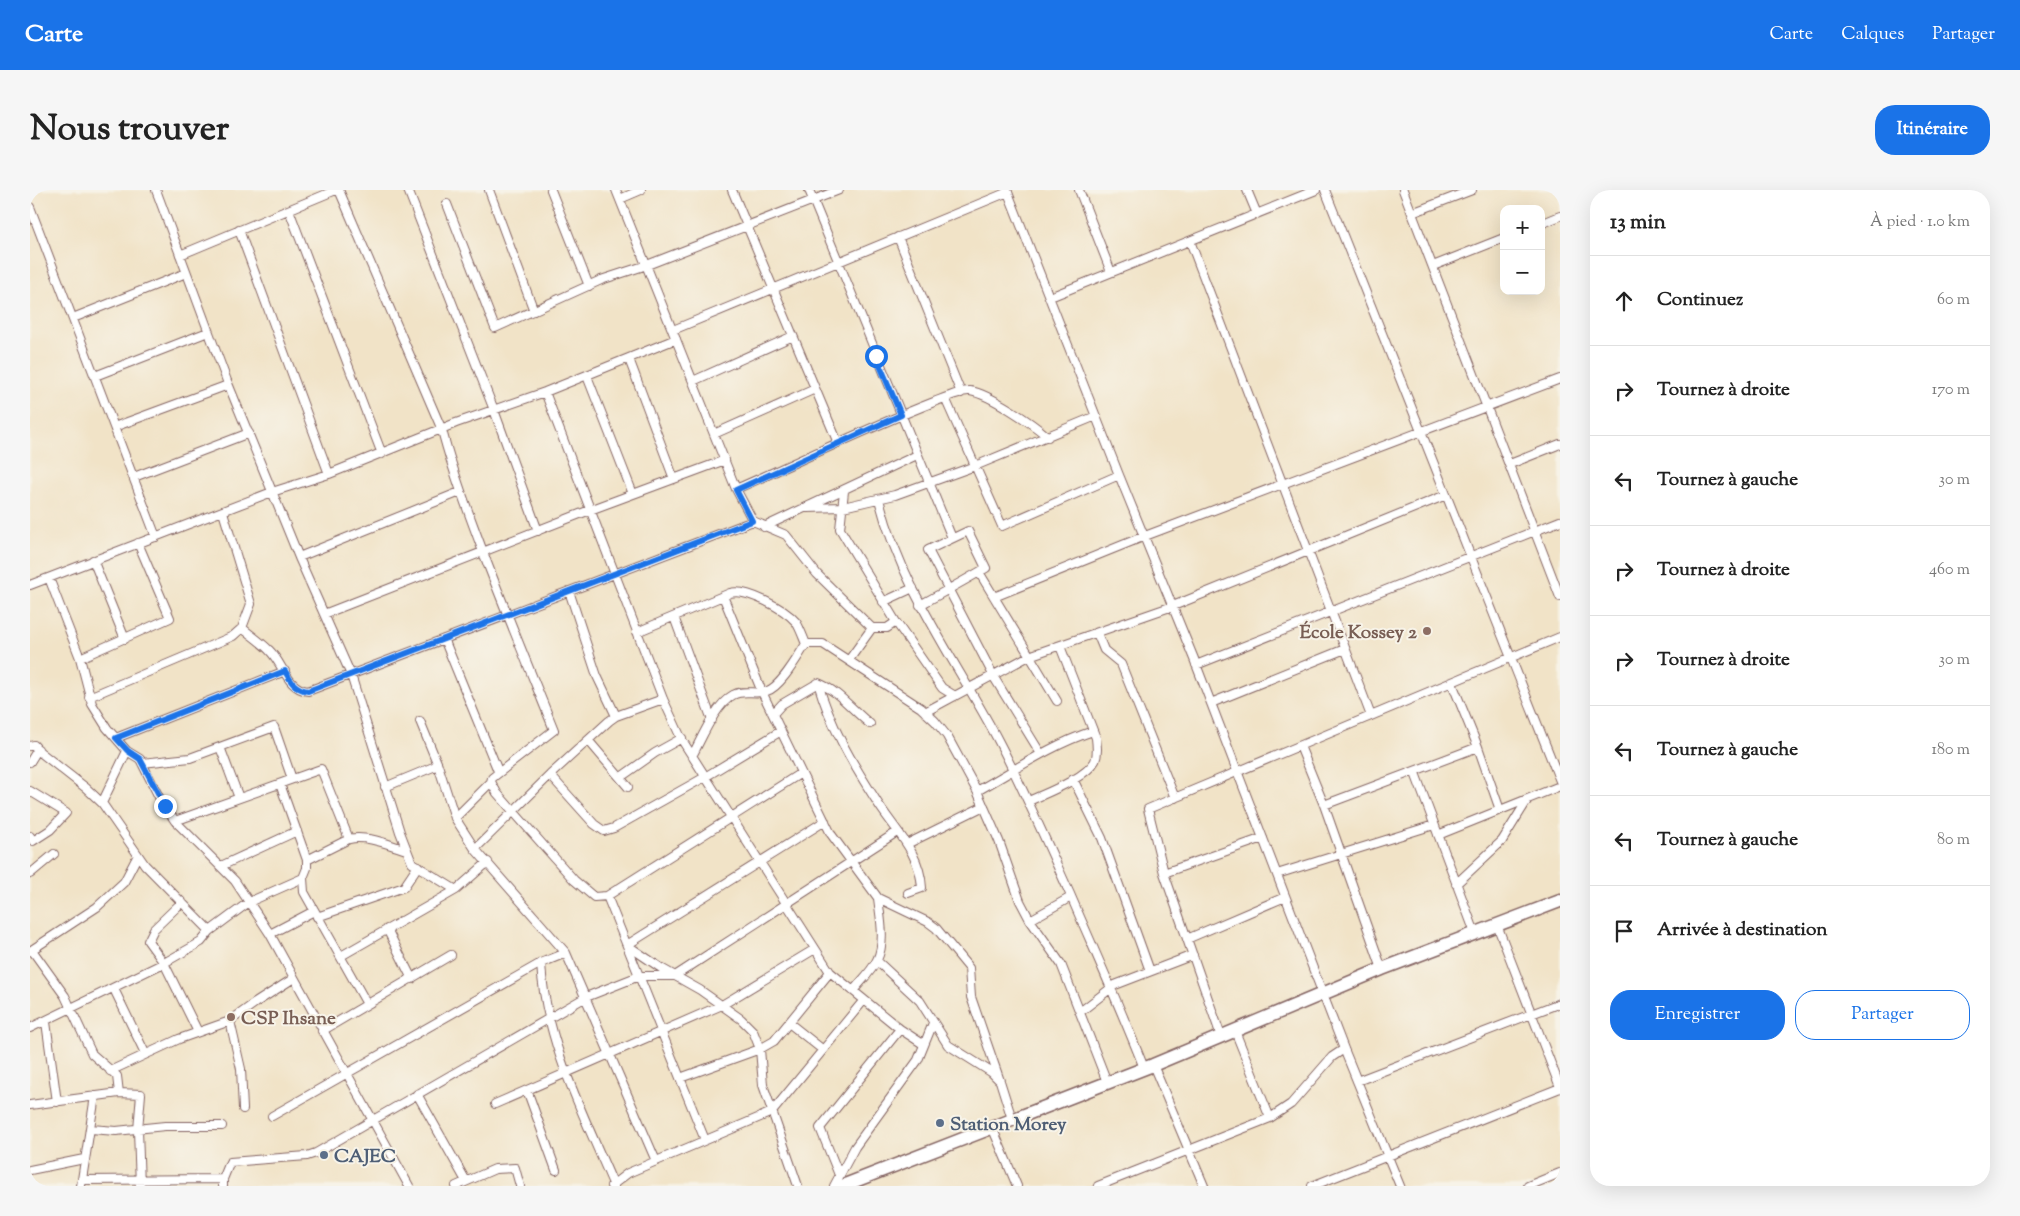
<!DOCTYPE html>
<html lang="fr">
<head>
<meta charset="utf-8">
<style>
  :root { --surface:#fff; --page:#f6f6f6; --text:#222; --muted:#767676; --line:#e0e0e0; --accent:#1a73e8 }
  body { margin:0; font-family:"Sorts Mill Goudy",serif; background:var(--page); color:var(--text) }
  .controls { position:absolute; right:15px; top:15px; display:grid; overflow:hidden; border-radius:10px; box-shadow:0 5px 20px #0002 }
  .controls button { width:45px; height:45px; display:grid; place-items:center; padding:0; border:0; border-bottom:1px solid var(--line); background:var(--surface); color:var(--text); font:25px sans-serif }
  .stop { position:absolute; width:15px; height:15px; margin:-11px; border:4px solid #1a73e8; border-radius:50%; background:#fff }
  .stop.end { background:#1a73e8; border-color:#fff; box-shadow:0 1px 5px #0008 }
  .list { margin:0; padding:0; list-style:none }
  h2 { display:flex; justify-content:space-between; align-items:center; height:65px; margin:0; padding:0 20px; font-size:21px }
  h2 small { font-size:16px; font-weight:400; color:var(--muted) }
  .list li { display:grid; grid-template-columns:32px 1fr auto; gap:15px; align-items:center; box-sizing:border-box; height:90px; padding:0 20px; border-top:1px solid var(--line) }
  .list b { display:block; font-size:19px; white-space:nowrap }
  .list em { font-size:16px; font-style:normal; color:var(--muted) }
  .actions { display:flex; gap:10px; padding:15px 20px }
  .actions a { flex:1; padding:11px 0; border:1px solid var(--accent); border-radius:20px; text-align:center; font-size:18px; color:var(--accent) }
  .actions .main { background:var(--accent); color:#fff }
  .icon { flex:none; width:28px; height:28px; fill:none; stroke:currentColor; stroke-width:2; stroke-linecap:round; stroke-linejoin:round }
  .map { position:relative; flex:none; width:1530px; height:996px; overflow:hidden; border-radius:20px }
  header { display:flex; align-items:center; gap:30px; box-sizing:border-box; height:70px; padding:0 25px; background:var(--accent); color:#fff }
  header strong { font-size:24px }
  nav { display:flex; gap:28px; margin-inline-start:auto; font-size:18px }
  .intro { display:flex; align-items:center; justify-content:space-between; box-sizing:border-box; height:120px; padding:0 30px }
  h1 { margin:0; font-size:35px }
  .button { padding:12px 22px; border-radius:20px; background:var(--accent); color:#fff; font-size:18px; font-weight:700 }
  main { display:flex; gap:30px; padding:0 30px }
  aside { flex:1; background:var(--surface); border-radius:20px; box-shadow:0 5px 20px #0002 }
  .map>svg:first-child { display:block }
  .lines { fill:none; stroke-linecap:round; stroke-linejoin:round }
  .minor-casing { stroke:#846462; stroke-width:10 }
  .primary-casing { stroke:#846462; stroke-width:15 }
  .minor { stroke:#fff; stroke-width:8 }
  .primary { stroke:#fff; stroke-width:12 }
  .route { stroke:#1a73e8; stroke-width:6 }
  .education-dot { fill:#8d6e63; stroke:#f7f3e8; stroke-width:2 }
  .service-dot { fill:#5c6f8a; stroke:#f7f3e8; stroke-width:2 }
  .labels { text-anchor:middle; stroke-width:4; stroke-linejoin:round; paint-order:stroke }
  .education-label { font-size:19px; font-weight:bold; fill:#785e54; stroke:#f7f3e8; text-anchor:end }
  .service-label { font-size:19px; font-weight:bold; fill:#4e5e75; stroke:#f7f3e8; text-anchor:start }
</style>
</head>
<body>
<header>
<strong>Carte</strong>
<nav><a>Carte</a><a>Calques</a><a>Partager</a></nav>
</header>
<div class="intro"><h1>Nous trouver</h1><a class="button">Itinéraire</a></div>
<main>
<div class="map">
<svg width="1530" height="996" viewBox="0 0 1530 996">
  <rect width="100%" height="100%" fill="#f7f3e8"/>
  <filter id="ink" filterUnits="userSpaceOnUse"><feTurbulence type="fractalNoise" baseFrequency=".02" numOctaves="2"/><feDisplacementMap in="SourceGraphic" scale="10" xChannelSelector="R" yChannelSelector="G"/><feConvolveMatrix kernelMatrix="1 2 1 2 8 2 1 2 1" color-interpolation-filters="sRGB"/></filter>
  <filter id="wash" filterUnits="userSpaceOnUse"><feTurbulence type="fractalNoise" baseFrequency=".0096" numOctaves="4" result="noise"/><feDisplacementMap in="SourceGraphic" scale="20" xChannelSelector="R" yChannelSelector="G"/><feGaussianBlur stdDeviation="1.12" result="paint"/><feColorMatrix in="noise" values="0 0 0 0 0 0 0 0 0 0 0 0 0 0 0 0 0 1.4 0 .05"/><feComposite in="paint" operator="in"/></filter>
  <g filter="url(#wash)">
    <rect width="100%" height="100%" fill="#f1e3c7"/>
  </g>
  <g filter="url(#ink)">
    <g class="lines">
      <g class="minor-casing">
        <path id="minor" d="M126,0L197,191L270,370L321,485L370,642L382,673L426,700
          M309,0L412,240C423,284 440,326 456,370C478,427 501,483 524,540L462,588L461,592L467,603L544,690L564,707L577,706L771,583
          M378,0L464,220L508,341
          M459,0L504,121
          M521,0L559,96
          M586,0L706,299L723,331L756,345L787,384L842,438H857L866,432
          M702,0L808,253
          M779,0L922,348
          M977,0L1089,285L1164,469L1314,859L1370,996
          M1049,0L1081,82
          M1217,0L1227,24
          M1295,0L1530,591
          M1373,0L1530,407
          M590,9L611,0
          M417,14L465,138L571,90L617,75L809,0
          M0,17L126,347
          M259,20L352,264
          M1382,23L1442,0
          M1511,34L1530,26
          M209,40L299,284
          M868,47L931,203
          M1160,51L1341,526
          M150,65L306,0
          M1403,76L1474,48
          M1020,107L1286,0
          M43,128L156,83
          M643,140L978,2
          M599,169L644,289
          M65,186L178,142
          M557,186L603,304
          M663,191L763,146
          M515,202L633,509L652,550L800,782L870,839L893,854
          M915,208L972,336L1089,285
          M84,237L198,195
          M684,244L785,199
          M1480,274L1530,254
          M104,287L219,243
          M706,299C772,270 837,238 904,212C912,209 932,200 940,201C960,204 1003,234 1018,247
          M814,301L810,339L866,432L912,498L925,506
          M849,309C871,398 927,472 969,552C995,602 1017,653 1040,704C1065,762 1091,819 1114,878
          M777,318L813,317L865,305L945,276L1066,226
          M734,337L887,265
          M269,367L430,302
          M63,370L95,449
          M949,382L1027,511
          M19,388L50,468L62,514L77,538L97,561L110,569L129,607L145,631L205,691L240,744L379,996
          M0,395L242,302L299,284L426,233L515,202L646,149
          M539,401L567,486L586,526
          M693,406L732,502L801,644L848,708L898,732L906,738L939,778L941,807L970,891
          M964,407L1115,346L1530,189
          M853,412L883,398
          M890,415C912,403 934,391 956,378L938,341L898,360L960,479L965,489L1011,564
          M294,424L560,320L695,270
          M644,427L682,530
          M212,438C221,445 231,452 239,460C253,473 257,499 278,501L723,331
          M607,442L700,403C716,398 755,419 766,432C770,438 773,447 776,454H793L891,518L905,531L917,546L947,601L969,651L990,711L1000,730L1031,774L1077,892
          M1067,443L1074,460L1091,474L1145,608
          M414,449L468,581
          M50,468L140,428L108,353
          M819,470L842,438
          M1166,475L1530,331
          M788,493C800,535 821,571 844,607C862,638 890,660 892,698L878,703
          M788,493C809,501 822,520 840,534
          M1422,493L1448,557L1470,620
          M59,507L194,450L203,446L212,438L221,414L193,322
          M1181,513L1315,459
          M895,522L999,466L1143,416L1416,305
          M743,524L752,514L788,493
          M390,531L408,575L425,628L445,659L536,763L626,971
          M86,548L255,481
          M558,550L598,597
          M0,556L4,555L10,562L56,598L72,613L115,675L180,741
          M1270,556L1294,615L1352,779
          M190,557L209,608
          M662,566C672,548 685,515 703,505C713,499 726,505 737,501C751,497 768,466 776,454
          M0,572L8,559
          M112,573L160,568L244,537L262,589
          M1385,583L1445,743
          M520,585L564,634L574,641L584,638L675,587L751,541
          M591,587L625,563L652,548
          M1043,589L1072,648L1120,781
          M250,594L277,670V678L273,688L274,702L337,814
          M355,597L408,575
          M0,601L36,623L20,640L3,651L0,646
          M947,601C985,580 1021,555 1063,541
          M999,611C1016,603 1056,588 1065,571C1068,564 1067,556 1066,548L1030,456
          M72,613L97,561
          M1294,615L1448,557
          M425,628L461,592
          M145,631L291,579L319,649
          M1408,645L1530,596
          M877,654L954,616
          M445,659L520,585L579,531L586,526L633,509
          M277,670L319,649C338,645 359,655 377,660
          M191,676L267,641
          M1134,683L1233,648
          M0,684L24,664
          M1247,684L1404,635
          M1426,694L1472,651L1498,609
          M577,706L675,950
          M152,712L124,739L118,751L134,773L168,842
          M287,727L374,697L388,676
          M1000,730L1041,707
          M1467,735L1530,897
          M357,739L382,789
          M240,744L284,721
          M1157,749L1255,707
          M2,760L35,806L62,864L87,886L89,903
          M0,761L67,717L94,692L108,665
          M311,766L426,700L458,672
          M847,771L890,811L918,855L961,882L970,891L982,929
          M511,773C515,852 554,925 584,996
          M84,799L115,863
          M823,801C831,791 842,781 847,770C856,752 850,726 848,708
          M1050,822L1085,795L1163,765
          M200,831L211,879L213,919
          M16,832L27,912
          M759,833L793,860
          M0,838L134,773L171,752L180,741L219,712L273,688
          M292,841L421,765
          M1205,841L1240,928
          M1191,846L1134,683L1118,619L1530,447
          M1123,875L1174,996
          M80,881L149,849L200,831L225,813L264,788
          M650,888L730,859L744,851L800,782
          M1327,891L1530,813
          M497,900L526,980
          M387,904L436,991
          M465,914L692,815L785,759
          M0,915L89,903L111,904L108,940L110,996
          M242,926L511,773L536,763
          M962,937L987,996
          M61,939L86,941L135,936H192
          M0,980L54,969
          M809,985L790,938L870,839
          M52,990L193,989
          M51,996L65,906
          M193,996V989L200,972L277,966L286,963L556,807L609,786H645L867,642
          M426,996L465,979L485,978L490,996
          M581,996L598,983L742,922L834,810
          M768,996L733,895L730,859L723,841L711,829L670,800L631,778L597,755L795,631
          M804,996L825,957L888,870L903,833
          M1068,996L1240,928L1261,914L1302,867L1314,859
          M1282,996L1530,898
          M1498,996L1530,983"/>
      </g>
      <g class="primary-casing">
        <path id="primary" d="M812,996L1123,875L1352,779L1530,711"/>
      </g>
      <use href="#minor" class="minor"/>
      <use href="#primary" class="primary"/>
    </g>
  </g>
  <g class="lines" filter="url(#ink)">
    <path class="route" d="M135,616L110,569L98,561L86,548L255,481C261,492 265,499 278,501L722,331L706,300L871,225L846,166"/>
  </g>
  <g class="education-dot">
    <circle cx="1397" cy="441" r="5"/>
    <circle cx="201" cy="827" r="5"/>
  </g>
  <g class="service-dot">
    <circle cx="910" cy="933" r="5"/>
    <circle cx="294" cy="965" r="5"/>
  </g>
  <g class="labels">
    <g class="education-label">
      <text x="1387" y="448">École Kossey 2</text>
      <text x="211" y="834" text-anchor="start">CSP Ihsane</text>
    </g>
    <g class="service-label">
      <text x="920" y="940">Station Morey</text>
      <text x="304" y="972">CAJEC</text>
    </g>
  </g>
</svg>
<div class="controls">
<button>+</button>
<button>−</button>
</div>
<div class="stop" style="left:846px;top:166px"></div>
<div class="stop end" style="left:135px;top:616px"></div>
</div>
<aside>
<h2>13 min<small>À pied · 1.0 km</small></h2>
<ul class="list">
<li><svg class="icon" aria-label="ahead" viewBox="0 0 24 24"><path d="M12 20V5M6 11l6-6 6 6"/></svg><div><b>Continuez</b></div><em>60 m</em></li>
<li><svg class="icon" aria-label="right" viewBox="0 0 24 24"><path d="M7 20v-9h11M14 6l5 5-5 5"/></svg><div><b>Tournez à droite</b></div><em>170 m</em></li>
<li><svg class="icon" aria-label="left" viewBox="0 0 24 24"><path d="M17 20v-9H6M10 6l-5 5 5 5"/></svg><div><b>Tournez à gauche</b></div><em>30 m</em></li>
<li><svg class="icon" aria-label="right" viewBox="0 0 24 24"><path d="M7 20v-9h11M14 6l5 5-5 5"/></svg><div><b>Tournez à droite</b></div><em>460 m</em></li>
<li><svg class="icon" aria-label="right" viewBox="0 0 24 24"><path d="M7 20v-9h11M14 6l5 5-5 5"/></svg><div><b>Tournez à droite</b></div><em>30 m</em></li>
<li><svg class="icon" aria-label="left" viewBox="0 0 24 24"><path d="M17 20v-9H6M10 6l-5 5 5 5"/></svg><div><b>Tournez à gauche</b></div><em>180 m</em></li>
<li><svg class="icon" aria-label="left" viewBox="0 0 24 24"><path d="M17 20v-9H6M10 6l-5 5 5 5"/></svg><div><b>Tournez à gauche</b></div><em>80 m</em></li>
<li><svg class="icon" aria-label="arrive" viewBox="0 0 24 24"><path d="M6 21V4h12l-3 4 3 4H6"/></svg><div><b>Arrivée à destination</b></div></li>
</ul>
<div class="actions"><a class="main">Enregistrer</a><a>Partager</a></div>
</aside>
</main>
</body>
</html>
